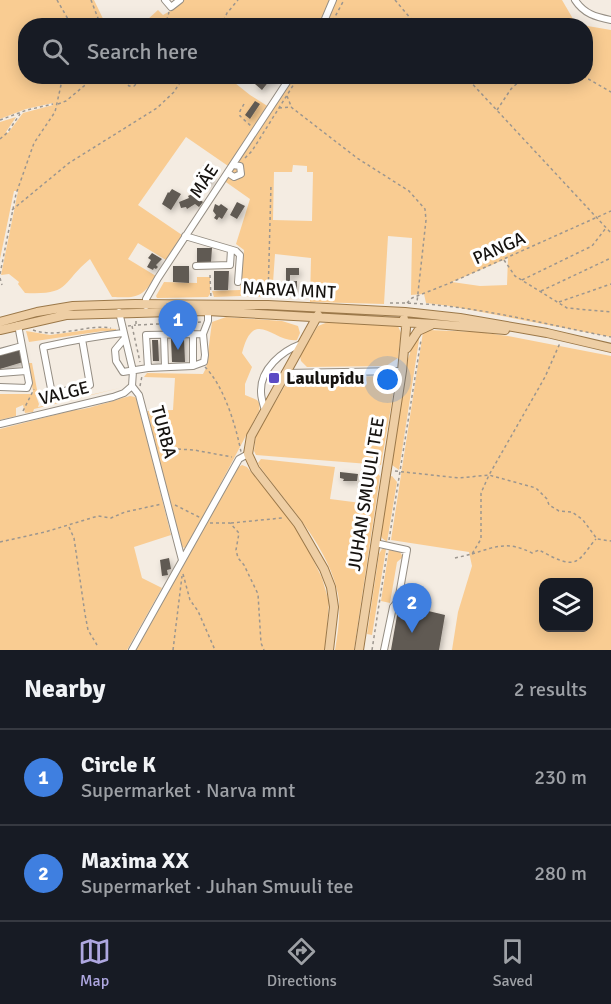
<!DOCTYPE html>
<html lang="en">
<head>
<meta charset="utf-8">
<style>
  :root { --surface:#171b24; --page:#20242c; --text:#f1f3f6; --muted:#9ea1a6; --line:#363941; --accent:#aea7e0 }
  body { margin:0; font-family:Signika,sans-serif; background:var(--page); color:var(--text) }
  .controls { position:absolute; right:18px; bottom:18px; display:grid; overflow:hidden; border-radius:12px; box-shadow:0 3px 15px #0003 }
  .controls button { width:54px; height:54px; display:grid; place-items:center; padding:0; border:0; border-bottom:2px solid var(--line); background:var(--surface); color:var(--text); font:30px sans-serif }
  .you { position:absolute; left:388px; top:380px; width:21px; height:21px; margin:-15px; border:4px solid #fff; border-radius:50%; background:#1a73e8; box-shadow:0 0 0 9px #1a73e833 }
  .badge { display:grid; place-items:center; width:39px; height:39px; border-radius:50%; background:var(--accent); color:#fff; font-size:20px; font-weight:700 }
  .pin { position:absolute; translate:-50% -50px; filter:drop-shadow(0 2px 3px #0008) }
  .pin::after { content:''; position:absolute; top:32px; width:21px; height:18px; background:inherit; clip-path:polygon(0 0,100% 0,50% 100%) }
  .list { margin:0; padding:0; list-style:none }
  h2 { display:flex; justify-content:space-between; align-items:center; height:78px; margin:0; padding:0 24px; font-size:26px }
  h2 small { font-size:20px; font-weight:400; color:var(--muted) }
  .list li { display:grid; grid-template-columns:39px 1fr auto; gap:18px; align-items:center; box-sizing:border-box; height:96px; padding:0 24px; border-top:2px solid var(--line) }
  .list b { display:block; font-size:22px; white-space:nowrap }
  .list p { margin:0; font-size:20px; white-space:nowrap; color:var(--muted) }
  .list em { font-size:20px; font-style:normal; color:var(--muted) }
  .icon { flex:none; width:33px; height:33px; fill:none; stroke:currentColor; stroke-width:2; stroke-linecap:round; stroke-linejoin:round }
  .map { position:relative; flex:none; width:611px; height:650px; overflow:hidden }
  .search { position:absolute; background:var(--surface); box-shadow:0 3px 15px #0003; left:18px; right:18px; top:18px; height:66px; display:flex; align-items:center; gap:15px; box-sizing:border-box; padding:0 21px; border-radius:24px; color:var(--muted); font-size:22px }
  .sheet { height:270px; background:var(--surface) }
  nav { display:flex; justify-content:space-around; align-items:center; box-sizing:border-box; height:84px; border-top:2px solid var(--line); background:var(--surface); font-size:16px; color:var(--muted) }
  nav a { display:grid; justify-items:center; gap:3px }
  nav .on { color:var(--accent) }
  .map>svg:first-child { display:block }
  .green { fill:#f9cc92; fill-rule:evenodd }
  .building { fill:#615a52; filter:url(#shadow) }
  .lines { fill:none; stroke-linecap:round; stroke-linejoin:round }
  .minor-casing { stroke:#958e84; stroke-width:8 }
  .major-casing { stroke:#9b7849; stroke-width:10 }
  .path { stroke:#9c968f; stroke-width:1.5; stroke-dasharray:3 3; stroke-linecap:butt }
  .minor { stroke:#fff; stroke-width:6 }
  .major { stroke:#eecea4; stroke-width:8 }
  .poi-dot { fill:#5b4bc4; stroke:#fff; stroke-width:2 }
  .labels { text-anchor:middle; stroke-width:6; stroke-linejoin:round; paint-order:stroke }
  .street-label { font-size:18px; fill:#161310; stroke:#fff }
  .poi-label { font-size:18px; font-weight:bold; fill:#161310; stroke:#fff; text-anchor:start }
</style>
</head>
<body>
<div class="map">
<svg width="611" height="650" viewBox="0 0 611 650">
  <defs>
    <filter id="shadow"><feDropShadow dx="2" dy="3" stdDeviation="3" flood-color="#0004"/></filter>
  </defs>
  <rect width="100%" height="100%" fill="#f4ece2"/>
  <path class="green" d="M0,0H94L106,25L26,26V76L231,77L230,79L250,95L269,107L287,77L586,76V26H150L147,20L158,10L163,15L170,11L171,7L180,0H562L576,24L611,30V337L450,306L426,303L424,294L411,295L412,238L388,236L384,304L310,302L311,258L275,254L272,297L240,296L214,297L212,291L240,290L244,250L236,244L250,199L223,180L231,168L186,137L138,205L182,235L166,260L138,243L128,259L156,276C142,298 137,298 112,297L90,259C60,284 71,295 25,293L18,284L19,282L9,274L1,275L18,191H14L0,259V122L16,117L6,132L8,133L23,113L53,105V103L26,109L0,119ZM293,165L307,166V172H313L312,221L273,220L274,172H292ZM508,258L507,285L480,286L452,282Z
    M197,277H210V294L208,297L157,298L156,296L164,282L197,283Z
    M226,317L282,321L298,326L300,333L297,340C273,343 254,306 242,353L252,367L245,384V395L257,400L260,404L259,411L196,530L185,548L180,546L147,411L173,410L175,378L144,377L147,373L203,374L206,368L212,322Z
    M328,322L398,326L401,333L398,358L386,366L307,367L301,361L300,356L318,326Z
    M102,328L116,329V331H103L29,342L26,331L50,335Z
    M428,330L479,332L508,336L611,356V650H452L458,612L472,566L469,552L391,540L423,332ZM544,582H588V628H544Z
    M418,337L419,340L399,470L392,465V460L408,359L413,344Z
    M28,363H32L38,395L36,396L39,404L38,407L120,388L34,409L33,412L25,413L23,405L16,408V416L0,420V394H32L33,391Z
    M382,376L390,378L395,384L381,465L256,455L254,451L256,435L286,384L304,378Z
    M130,396L135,397L137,399L171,535L134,547L142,578L162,588L127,650H0V429L74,410C83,411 118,399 130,396Z
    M261,459L335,467L330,499L361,503L362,494L367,487L371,474L377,473L380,476L354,650H335C338,632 341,612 338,594C328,546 288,505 260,467L258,463Z
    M242,465L247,467L288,517L302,537L322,578L329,602L325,650H136L237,468Z
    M392,476L397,482L387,542L382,538L380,532L389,477Z
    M382,549H386L372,635L367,634L379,554Z
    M389,549L400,552L403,557L397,562L390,603L381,601Z"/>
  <path class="building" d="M258,76H272L277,80L274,84L270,80L262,90L255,84L261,79Z
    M255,101L260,104L250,119L245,115Z
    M203,165H211L212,183L204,184Z
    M172,189L181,194L171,210L162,204L168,192L169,193Z
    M192,194L203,202L199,207L195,204L187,209L186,207L181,208L179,202L189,198L188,196Z
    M237,202L245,206L237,219L230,215Z
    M215,204L219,206L221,204L228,209L222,219L219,217L217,220L214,218L216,215L213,211Z
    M197,248H212L211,262H197Z
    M152,253L162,259L156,265L158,267L156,269L154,268L153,270L147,267L151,260L148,258Z
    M173,266H189V283L173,282Z
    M286,268H299V275H290V281H297V291H286Z
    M214,271H229L228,290H214Z
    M184,338L185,362H172L171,339Z
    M152,340H158L159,361H153Z
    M21,349L23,362L0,369V355Z
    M340,472L358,474L357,481H343L344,479L340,478Z
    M169,558L171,569L167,570L168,575L162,576L160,560Z
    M399,604L445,615L439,650H391Z"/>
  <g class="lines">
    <g class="minor-casing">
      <path id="minor" d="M165,0L171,7L180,0
        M575,0C584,14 596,17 611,20
        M322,26L333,0
        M228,173L234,177L241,174L240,166L233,165
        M185,236L236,251L240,255L238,282
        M196,266L230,265L231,250
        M146,306V299L158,278L291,76
        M119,312L133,371L132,386L139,395L182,560
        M164,335L165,367
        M125,338L115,350L116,361L123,372L148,368L146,335L203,334L208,321V311
        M82,339L90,385L52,394L43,347C70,341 96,336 123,333
        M0,352L22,346L18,325
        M193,366L204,362L205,355L203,334
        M148,368L193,366V334
        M0,373L26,371
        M285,373L402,371
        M0,387L27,388L29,383L22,346
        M265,410C263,404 261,398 261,392C260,369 282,351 301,344
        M0,424L113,397L124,393L132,386
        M375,543L407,550L398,601L393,607L384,650
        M132,650L239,459L248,454"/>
    </g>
    <g class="major-casing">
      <path id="major" d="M318,315L251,436L248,454L255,469L298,524L324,569L331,587L334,607L329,650
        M0,322L37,312L73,306L135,304L268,305L405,312L460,318L547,333L611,348
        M0,330L66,315L208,311L435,324L505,330
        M407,348L418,331L431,325
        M359,650L402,371L406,328L404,319"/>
    </g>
    <path class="path" d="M57,0L72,26
      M91,0L101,26
      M395,0L417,26
      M165,26L169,12
      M221,26L227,13L238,0
      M330,26L344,0
      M120,76L129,86H134L145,76
      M465,76L611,233
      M583,76L611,92
      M287,96L291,106
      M58,104L66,101L96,76
      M244,104L240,111V116L251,126
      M279,108L291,107L357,158L409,191L425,209L426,220L417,302
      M497,110L511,89L525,76
      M0,120L27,110L53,104
      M0,139L7,133L20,114
      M245,158L252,151L299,76
      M12,210L69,163L157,108L174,92L184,76
      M504,260L515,276L567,308L611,312
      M0,274L16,194L34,143L55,112L63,76
      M210,275L211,298
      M0,278L2,285
      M522,280L592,246L606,228
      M541,291L611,258
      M242,296V286
      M268,298L271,184
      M559,302L611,284
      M390,303C464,302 538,323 611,337
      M407,303L412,298L450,283L611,211
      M136,321V325L201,322
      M128,326L136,325
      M132,326L140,362
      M33,330C58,339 85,324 111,328
      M205,367C224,386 236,426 241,452
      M140,386L142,376
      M23,411L34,389
      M160,448L194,450L232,457
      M395,471L459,478L489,475L545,377L560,343
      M175,505L201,518
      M210,523H230L239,533L236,550L238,558L244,565L258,594L261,643L264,650
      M231,523L282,518
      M69,527L74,538L85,614L88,630L97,645
      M389,540L421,340
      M0,542L45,532L98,516L111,518L125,512L162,504
      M472,554C497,546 508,541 532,553L539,550C549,555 566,566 576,561C583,558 590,545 596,539
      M455,558L472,554L481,539V493L489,475L536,488L547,499L549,505L559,511L572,512L583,520L597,539L611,541
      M183,574L190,600L198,611L215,650
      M173,650L182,576
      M372,650L387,553"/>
    <use href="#minor" class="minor"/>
    <use href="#major" class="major"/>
  </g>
  <rect class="poi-dot" x="268" y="372" width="12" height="12" rx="3"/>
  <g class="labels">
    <g class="street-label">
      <text transform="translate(204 181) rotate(-56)" y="6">MÄE</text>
      <text transform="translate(499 248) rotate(-24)" y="6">PANGA</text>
      <text transform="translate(289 290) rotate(3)" y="6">NARVA MNT</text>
      <text transform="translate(64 393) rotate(-14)" y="6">VALGE</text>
      <text transform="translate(164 432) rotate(75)" y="6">TURBA</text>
      <text transform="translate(366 494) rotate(-81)" y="6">JUHAN SMUULI TEE</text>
    </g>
    <g class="poi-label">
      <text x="286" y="384">Laulupidu</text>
    </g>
  </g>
</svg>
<div class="controls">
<button><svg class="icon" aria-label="layers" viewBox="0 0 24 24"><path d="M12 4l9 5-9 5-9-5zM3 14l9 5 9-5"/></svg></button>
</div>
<div class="you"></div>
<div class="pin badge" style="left:178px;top:350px;background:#3f7fe0">1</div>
<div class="pin badge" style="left:412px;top:633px;background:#3f7fe0">2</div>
<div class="search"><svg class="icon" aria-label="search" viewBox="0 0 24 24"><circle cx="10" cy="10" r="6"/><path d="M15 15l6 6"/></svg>Search here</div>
</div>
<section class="sheet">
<h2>Nearby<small>2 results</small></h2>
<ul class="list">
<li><span class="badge" style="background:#3f7fe0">1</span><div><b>Circle K</b><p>Supermarket · Narva mnt</p></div><em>230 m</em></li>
<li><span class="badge" style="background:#3f7fe0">2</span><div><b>Maxima XX</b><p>Supermarket · Juhan Smuuli tee</p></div><em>280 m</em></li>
</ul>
</section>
<nav>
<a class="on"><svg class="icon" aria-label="map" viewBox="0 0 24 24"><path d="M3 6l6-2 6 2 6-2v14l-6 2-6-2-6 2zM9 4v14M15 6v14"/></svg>Map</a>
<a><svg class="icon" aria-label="directions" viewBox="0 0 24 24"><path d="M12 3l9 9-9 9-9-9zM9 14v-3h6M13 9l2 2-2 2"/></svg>Directions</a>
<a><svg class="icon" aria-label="saved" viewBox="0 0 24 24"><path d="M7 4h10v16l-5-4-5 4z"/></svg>Saved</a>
</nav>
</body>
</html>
